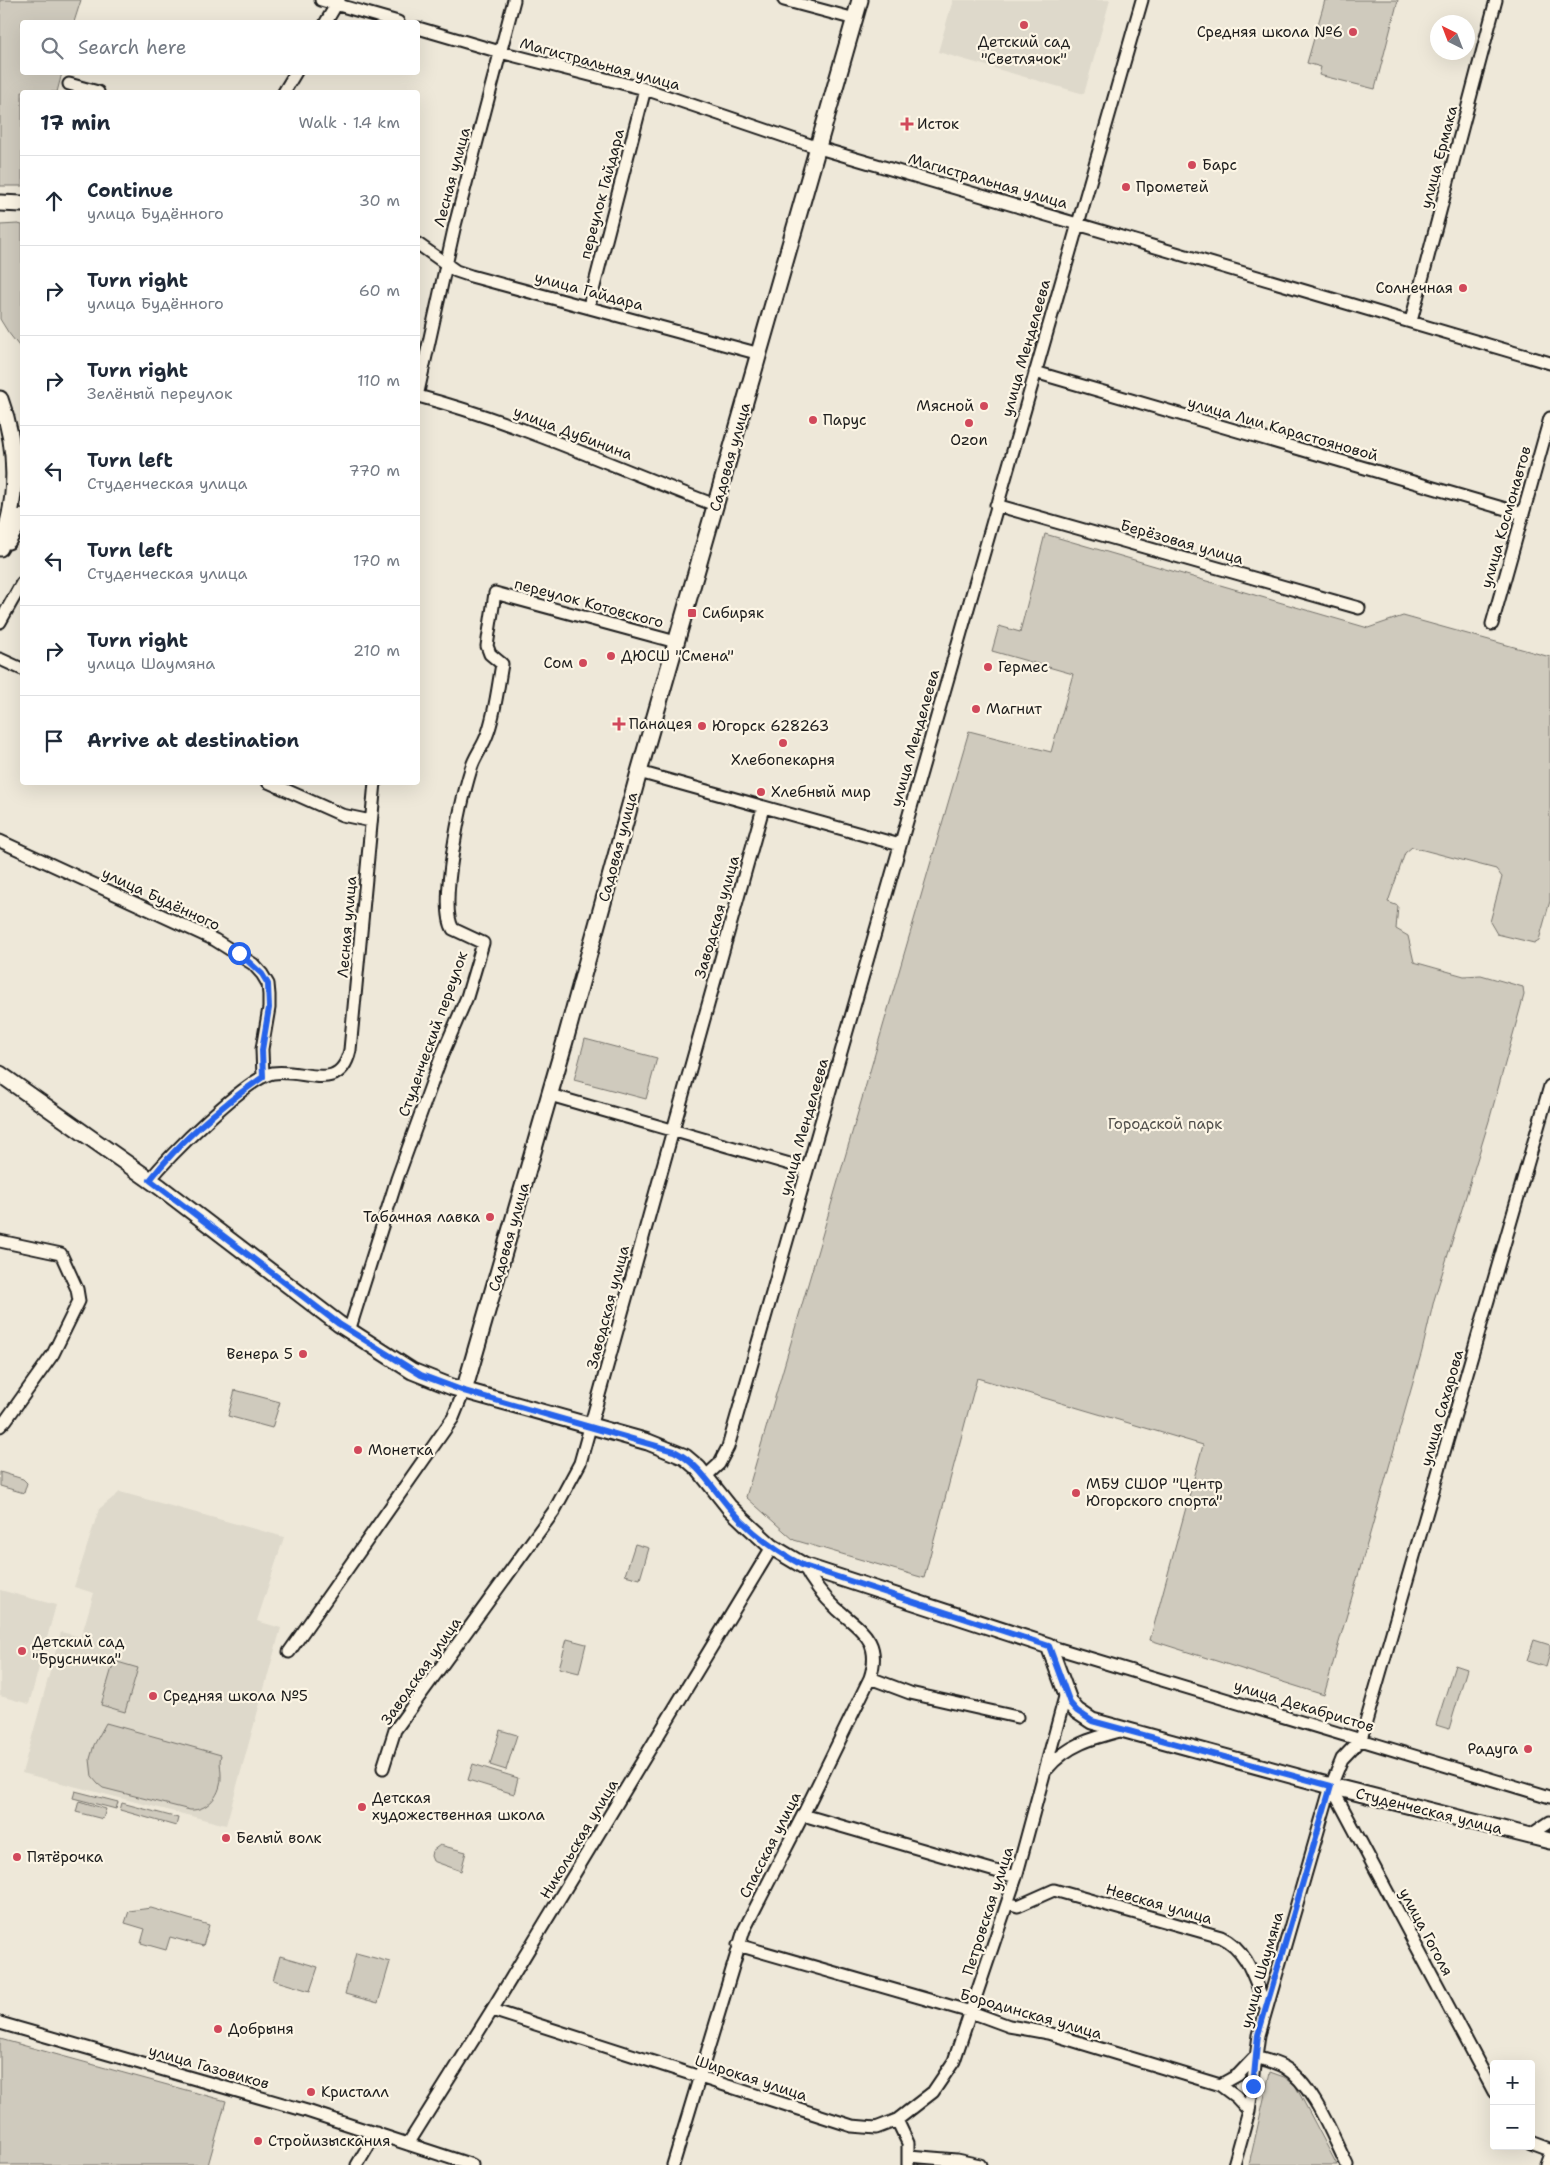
<!DOCTYPE html>
<html lang="en">
<head>
<meta charset="utf-8">
<style>
  :root { --surface:#fff; --page:#f6f6f7; --text:#1f2937; --muted:#747a83; --line:#e0e1e3 }
  body { margin:0; font-family:"Shantell Sans",sans-serif; background:var(--page); color:var(--text) }
  .controls { position:absolute; right:15px; bottom:15px; display:grid; overflow:hidden; border-radius:5px; box-shadow:0 5px 20px #0002 }
  .controls button { width:45px; height:45px; display:grid; place-items:center; padding:0; border:0; border-bottom:1px solid var(--line); background:var(--surface); color:var(--text); font:25px sans-serif }
  .compass { position:absolute; left:1430px; top:15px; width:45px; height:45px; border-radius:50%; background:var(--surface); box-shadow:0 5px 20px #0002; rotate:318deg }
  .stop { position:absolute; width:15px; height:15px; margin:-11px; border:4px solid #2563eb; border-radius:50%; background:#fff }
  .stop.end { background:#2563eb; border-color:#fff; box-shadow:0 1px 5px #0008 }
  .list { margin:0; padding:0; list-style:none }
  h2 { display:flex; justify-content:space-between; align-items:center; height:65px; margin:0; padding:0 20px; font-size:21px }
  h2 small { font-size:16px; font-weight:400; color:var(--muted) }
  .list li { display:grid; grid-template-columns:32px 1fr auto; gap:15px; align-items:center; box-sizing:border-box; height:90px; padding:0 20px; border-top:1px solid var(--line) }
  .list b { display:block; font-size:19px; white-space:nowrap }
  .list p { margin:0; font-size:16px; white-space:nowrap; color:var(--muted) }
  .list em { font-size:16px; font-style:normal; color:var(--muted) }
  .icon { flex:none; width:28px; height:28px; fill:none; stroke:currentColor; stroke-width:2; stroke-linecap:round; stroke-linejoin:round }
  .map { position:relative; flex:none; width:1550px; height:2165px; overflow:hidden }
  .search { position:absolute; background:var(--surface); box-shadow:0 5px 20px #0002; left:20px; top:20px; width:400px; height:55px; display:flex; align-items:center; gap:12px; box-sizing:border-box; padding:0 18px; border-radius:5px; color:var(--muted); font-size:19px }
  .panel { position:absolute; background:var(--surface); box-shadow:0 5px 20px #0002; left:20px; top:90px; width:400px; height:695px; border-radius:5px }
  .map>svg:first-child { display:block }
  .built { fill:#ded9cb }
  .green { fill:#cfcabd; stroke:#76736c }
  .lines { fill:none; stroke-linecap:round; stroke-linejoin:round }
  .minor-casing { stroke:#1c1c1c; stroke-width:15 }
  .tertiary-casing { stroke:#1c1c1c; stroke-width:19 }
  .minor { stroke:#fcf5e5; stroke-width:11 }
  .tertiary { stroke:#fcf5e5; stroke-width:15 }
  .route { stroke:#2563eb; stroke-width:6 }
  .poi-dot { fill:#d1495b; stroke:#fcf5e5; stroke-width:2 }
  .labels { text-anchor:middle; stroke-width:4.5; stroke-linejoin:round; paint-order:stroke }
  .poi-label { font-size:15px; fill:#1c1c1c; stroke:#fcf5e5; text-anchor:start }
  .street-label { font-size:15px; fill:#1c1c1c; stroke:#fcf5e5 }
  .park-label { font-size:15px; fill:#52504c; stroke:#fcf5e5 }
</style>
</head>
<body>
<div class="map">
<svg width="1550" height="2165" viewBox="0 0 1550 2165">
  <rect width="100%" height="100%" fill="#eee8d9"/>
  <filter id="ink" filterUnits="userSpaceOnUse"><feTurbulence type="fractalNoise" baseFrequency=".02" numOctaves="2"/><feDisplacementMap in="SourceGraphic" scale="10" xChannelSelector="R" yChannelSelector="G"/><feConvolveMatrix kernelMatrix="1 2 1 2 8 2 1 2 1" color-interpolation-filters="sRGB"/></filter>
  <g filter="url(#ink)">
    <path class="built" d="M953,0H1110L1084,94L938,52Z
      M120,1492L284,1537L257,1621L281,1628L226,1825L22,1773L61,1632L81,1637L94,1593L74,1587L99,1509Z
      M0,1590L56,1605L29,1704L0,1696Z"/>
    <path class="green" d="M0,0H81L74,22H22V72L62,73L57,92H22V186H0Z
      M1325,0H1398L1375,89L1319,75L1321,67L1307,63Z
      M18,224L22,225V350L8,332L0,319V225Z
      M1045,534L1368,628L1403,616L1550,657V901L1539,940L1534,943L1497,934L1490,922L1502,877L1496,869L1412,847L1405,853L1388,902L1398,906L1396,929L1408,936L1414,962L1464,976L1481,975L1523,987L1524,995L1489,1121L1434,1300L1422,1351L1324,1695L1150,1640L1203,1445L977,1378L924,1578L794,1540L746,1497L969,731L1051,752L1073,674L992,651L999,626L1020,632Z
      M585,1039L657,1058L646,1099L574,1080Z
      M235,1390L280,1402L272,1428L228,1416Z
      M0,1472L23,1479L27,1483L24,1493L0,1486Z
      M635,1544L649,1548L640,1579L625,1575Z
      M567,1639L586,1644L579,1673L559,1668Z
      M1534,1640L1550,1645V1653L1546,1667L1527,1661Z
      M114,1661L138,1668L125,1712L101,1705Z
      M1455,1665L1467,1669L1449,1729L1436,1725Z
      M106,1723L221,1755C219,1763 221,1767 221,1775C222,1793 209,1811 190,1810L103,1788L98,1784L92,1777L90,1759L94,1745Z
      M500,1730L517,1735L506,1770L490,1765Z
      M473,1764L518,1778L514,1794L468,1780Z
      M75,1791L118,1802L116,1809L73,1798Z
      M79,1801L106,1809L103,1819L76,1812Z
      M122,1803L178,1818L176,1826L120,1810Z
      M440,1845L466,1852L461,1871L433,1861L431,1856L432,1851Z
      M151,1908L209,1925L203,1946L170,1937L166,1950L141,1943L145,1929L125,1923L129,1911Z
      M356,1953L390,1962L378,2003L345,1994Z
      M280,1956L318,1967L310,1991L273,1980Z
      M0,2039L226,2101L208,2165H0Z
      M1270,2072L1284,2077L1295,2085L1337,2165H1249Z"/>
    <g class="lines">
      <g class="minor-casing">
        <path id="minor" d="M321,0L398,22
          M784,0L855,19
          M326,22L339,0
          M418,28L500,52L645,89L819,148L1550,363
          M69,84L98,92
          M284,92L296,72
          M418,244L456,271L471,276L760,354
          M589,306L645,89
          M1411,321L1496,0
          M1035,372L1523,514
          M418,392L454,229L514,0
          M418,396C520,423 616,468 715,505
          M996,505L1359,608
          M0,622L22,583
          M1492,624L1550,418
          M0,659L22,669
          M639,772L900,845
          M268,782L342,815L371,821
          M0,841L215,940L253,964L262,974L268,984L269,995V1008L262,1049L263,1077
          M550,1095L807,1169
          M150,1180C167,1157 248,1077 273,1073C304,1068 340,1095 350,1050L375,782
          M0,1241L61,1254L77,1289L79,1301L53,1354L6,1420L0,1426
          M349,1331L397,1179L442,1055L467,997L483,943L453,929C438,905 462,798 471,769C474,757 483,747 487,735C495,715 498,686 502,664L490,654L487,646L495,593L676,642
          M705,1477L719,1464L728,1447L1142,0
          M1049,1646L1550,1797
          M289,1652L453,1418L464,1391
          M870,1678L910,1693L1017,1717
          M383,1768L395,1730L554,1511L580,1463L763,808
          M1047,1769C1068,1744 1093,1738 1124,1730
          M1331,1786L1494,2092
          M803,1815L1016,1877
          M1529,1836L1550,1822
          M1008,1903L1018,1906L1054,1890L1221,1937C1249,1950 1255,1982 1266,2008
          M738,1945L971,2012L1009,2026L1048,2033L1220,2085L1236,2097L1249,2111
          M492,2010L852,2126L876,2128L897,2120L933,2092L954,2061L1016,1877L1066,1693
          M0,2023L307,2111L472,2165
          M1220,2085L1238,2075L1255,2057C1265,2060 1275,2062 1284,2067C1313,2084 1332,2135 1347,2165
          M897,2120L908,2143V2165
          M1531,2143L1550,2150
          M408,2144L492,2010L772,1547
          M909,2156L956,2160L980,2165
          M357,2165L376,2133
          M673,2165L744,1930L803,1815L870,1678C882,1641 862,1631 837,1609C823,1596 812,1582 804,1566
          M1234,2165L1249,2111L1259,2035L1331,1786L1342,1759L1361,1739L1366,1722L1550,1086
          M1546,2165L1550,2154"/>
      </g>
      <g class="tertiary-casing">
        <path id="tertiary" d="M0,203L22,204
          M0,399C18,447 19,500 0,548
          M8,541L22,517
          M0,1074L160,1187L339,1324L412,1371L452,1387L648,1442L685,1457L698,1468L729,1507L749,1526L772,1547L804,1566L1049,1646L1070,1703L1077,1711L1092,1721L1331,1786L1550,1841
          M464,1391L565,1041L639,772L860,0"/>
      </g>
      <use href="#minor" class="minor"/>
      <use href="#tertiary" class="tertiary"/>
    </g>
  </g>
  <g class="lines" filter="url(#ink)">
    <path class="route" d="M239,953L262,974L268,984L269,1008L262,1050L263,1077C222,1105 181,1140 150,1180L339,1324L421,1375L464,1391L674,1451C698,1463 711,1486 728,1506C749,1531 775,1551 804,1566L1049,1646L1070,1703L1077,1711L1092,1721L1331,1786L1258,2035L1253,2086"/>
  </g>
  <g class="poi-dot">
    <circle cx="1024" cy="25" r="5"/>
    <circle cx="1353" cy="32" r="5"/>
    <path d="M904.5 116.5h5v5h5v5h-5v5h-5v-5h-5v-5h5z"/>
    <circle cx="1192" cy="165" r="5"/>
    <circle cx="1126" cy="187" r="5"/>
    <circle cx="1463" cy="288" r="5"/>
    <circle cx="984" cy="406" r="5"/>
    <circle cx="813" cy="420" r="5"/>
    <circle cx="969" cy="423" r="5"/>
    <rect x="687" y="608" width="10" height="10" rx="2.5"/>
    <circle cx="611" cy="656" r="5"/>
    <circle cx="583" cy="663" r="5"/>
    <circle cx="988" cy="667" r="5"/>
    <circle cx="976" cy="709" r="5"/>
    <path d="M616.5 716.5h5v5h5v5h-5v5h-5v-5h-5v-5h5z"/>
    <circle cx="702" cy="726" r="5"/>
    <circle cx="783" cy="743" r="5"/>
    <circle cx="761" cy="792" r="5"/>
    <circle cx="490" cy="1217" r="5"/>
    <circle cx="303" cy="1354" r="5"/>
    <circle cx="358" cy="1450" r="5"/>
    <circle cx="1076" cy="1493" r="5"/>
    <circle cx="22" cy="1651" r="5"/>
    <circle cx="153" cy="1696" r="5"/>
    <circle cx="1528" cy="1749" r="5"/>
    <circle cx="362" cy="1807" r="5"/>
    <circle cx="226" cy="1838" r="5"/>
    <circle cx="17" cy="1857" r="5"/>
    <circle cx="218" cy="2029" r="5"/>
    <circle cx="311" cy="2092" r="5"/>
    <circle cx="258" cy="2141" r="5"/>
  </g>
  <g class="labels">
    <g class="poi-label">
      <text x="1343" y="37" text-anchor="end">Средняя школа №6</text>
      <text x="1024" y="47" text-anchor="middle">Детский сад<tspan x="1024" dy="17">"Светлячок"</tspan></text>
      <text x="917" y="129">Исток</text>
      <text x="1202" y="170">Барс</text>
      <text x="1136" y="192">Прометей</text>
      <text x="1453" y="293" text-anchor="end">Солнечная</text>
      <text x="974" y="411" text-anchor="end">Мясной</text>
      <text x="823" y="425">Парус</text>
      <text x="969" y="445" text-anchor="middle">Ozon</text>
      <text x="702" y="618">Сибиряк</text>
      <text x="621" y="661">ДЮСШ "Смена"</text>
      <text x="573" y="668" text-anchor="end">Сом</text>
      <text x="998" y="672">Гермес</text>
      <text x="986" y="714">Магнит</text>
      <text x="629" y="729">Панацея</text>
      <text x="712" y="731">Югорск 628263</text>
      <text x="783" y="765" text-anchor="middle">Хлебопекарня</text>
      <text x="771" y="797">Хлебный мир</text>
      <text x="480" y="1222" text-anchor="end">Табачная лавка</text>
      <text x="293" y="1359" text-anchor="end">Венера 5</text>
      <text x="368" y="1455">Монетка</text>
      <text x="1086" y="1489">МБУ СШОР "Центр<tspan x="1086" dy="17">Югорского спорта"</tspan></text>
      <text x="32" y="1647">Детский сад<tspan x="32" dy="17">"Брусничка"</tspan></text>
      <text x="163" y="1701">Средняя школа №5</text>
      <text x="1518" y="1754" text-anchor="end">Радуга</text>
      <text x="372" y="1803">Детская<tspan x="372" dy="17">художественная школа</tspan></text>
      <text x="236" y="1843">Белый волк</text>
      <text x="27" y="1862">Пятёрочка</text>
      <text x="228" y="2034">Добрыня</text>
      <text x="321" y="2097">Кристалл</text>
      <text x="268" y="2146">Стройизыскания</text>
    </g>
    <g class="street-label">
      <text transform="translate(600 64) rotate(15)" y="5">Магистральная улица</text>
      <text transform="translate(1439 157) rotate(-75)" y="5">улица Ермака</text>
      <text transform="translate(452 177) rotate(-75)" y="5">Лесная улица</text>
      <text transform="translate(988 181) rotate(16)" y="5">Магистральная улица</text>
      <text transform="translate(602 194) rotate(-75)" y="5">переулок Гайдара</text>
      <text transform="translate(589 291) rotate(15)" y="5">улица Гайдара</text>
      <text transform="translate(1026 348) rotate(-74)" y="5">улица Менделеева</text>
      <text transform="translate(1283 429) rotate(16)" y="5">улица Лии Карастояновой</text>
      <text transform="translate(573 433) rotate(21)" y="5">улица Дубинина</text>
      <text transform="translate(730 457) rotate(-74)" y="5">Садовая улица</text>
      <text transform="translate(1506 517) rotate(-74)" y="5">улица Космонавтов</text>
      <text transform="translate(1182 542) rotate(16)" y="5">Берёзовая улица</text>
      <text transform="translate(589 603) rotate(15)" y="5">переулок Котовского</text>
      <text transform="translate(915 738) rotate(-74)" y="5">улица Менделеева</text>
      <text transform="translate(618 847) rotate(-75)" y="5">Садовая улица</text>
      <text transform="translate(161 899) rotate(25)" y="5">улица Будённого</text>
      <text transform="translate(717 917) rotate(-74)" y="5">Заводская улица</text>
      <text transform="translate(347 927) rotate(-85)" y="5">Лесная улица</text>
      <text transform="translate(433 1034) rotate(-70)" y="5">Студенческий переулок</text>
      <text transform="translate(804 1127) rotate(-74)" y="5">улица Менделеева</text>
      <text transform="translate(509 1237) rotate(-74)" y="5">Садовая улица</text>
      <text transform="translate(608 1307) rotate(-75)" y="5">Заводская улица</text>
      <text transform="translate(1442 1408) rotate(-74)" y="5">улица Сахарова</text>
      <text transform="translate(421 1671) rotate(-55)" y="5">Заводская улица</text>
      <text transform="translate(1304 1706) rotate(17)" y="5">улица Декабристов</text>
      <text transform="translate(1429 1811) rotate(14)" y="5">Студенческая улица</text>
      <text transform="translate(579 1839) rotate(-59)" y="5">Никольская улица</text>
      <text transform="translate(770 1845) rotate(-63)" y="5">Спасская улица</text>
      <text transform="translate(1159 1904) rotate(16)" y="5">Невская улица</text>
      <text transform="translate(988 1911) rotate(-72)" y="5">Петровская улица</text>
      <text transform="translate(1426 1932) rotate(62)" y="5">улица Гоголя</text>
      <text transform="translate(1262 1970) rotate(-74)" y="5">улица Шаумяна</text>
      <text transform="translate(1031 2014) rotate(16)" y="5">Бородинская улица</text>
      <text transform="translate(209 2067) rotate(16)" y="5">улица Газовиков</text>
      <text transform="translate(751 2078) rotate(18)" y="5">Широкая улица</text>
    </g>
    <g class="park-label">
      <text x="1165" y="1129">Городской парк</text>
    </g>
  </g>
</svg>
<div class="controls">
<button>+</button>
<button>−</button>
</div>
<svg class="compass" viewBox="-18 -18 36 36"><path d="M0-13l5 13h-10z" fill="#e53935"/><path d="M0 13l5-13h-10z" fill="#747a83"/></svg>
<div class="stop" style="left:239px;top:953px"></div>
<div class="stop end" style="left:1253px;top:2086px"></div>
<div class="search"><svg class="icon" aria-label="search" viewBox="0 0 24 24"><circle cx="10" cy="10" r="6"/><path d="M15 15l6 6"/></svg>Search here</div>
<section class="panel">
<h2>17 min<small>Walk · 1.4 km</small></h2>
<ul class="list">
<li><svg class="icon" aria-label="ahead" viewBox="0 0 24 24"><path d="M12 20V5M6 11l6-6 6 6"/></svg><div><b>Continue</b><p>улица Будённого</p></div><em>30 m</em></li>
<li><svg class="icon" aria-label="right" viewBox="0 0 24 24"><path d="M7 20v-9h11M14 6l5 5-5 5"/></svg><div><b>Turn right</b><p>улица Будённого</p></div><em>60 m</em></li>
<li><svg class="icon" aria-label="right" viewBox="0 0 24 24"><path d="M7 20v-9h11M14 6l5 5-5 5"/></svg><div><b>Turn right</b><p>Зелёный переулок</p></div><em>110 m</em></li>
<li><svg class="icon" aria-label="left" viewBox="0 0 24 24"><path d="M17 20v-9H6M10 6l-5 5 5 5"/></svg><div><b>Turn left</b><p>Студенческая улица</p></div><em>770 m</em></li>
<li><svg class="icon" aria-label="left" viewBox="0 0 24 24"><path d="M17 20v-9H6M10 6l-5 5 5 5"/></svg><div><b>Turn left</b><p>Студенческая улица</p></div><em>170 m</em></li>
<li><svg class="icon" aria-label="right" viewBox="0 0 24 24"><path d="M7 20v-9h11M14 6l5 5-5 5"/></svg><div><b>Turn right</b><p>улица Шаумяна</p></div><em>210 m</em></li>
<li><svg class="icon" aria-label="arrive" viewBox="0 0 24 24"><path d="M6 21V4h12l-3 4 3 4H6"/></svg><div><b>Arrive at destination</b></div></li>
</ul>
</section>
</div>
</body>
</html>
